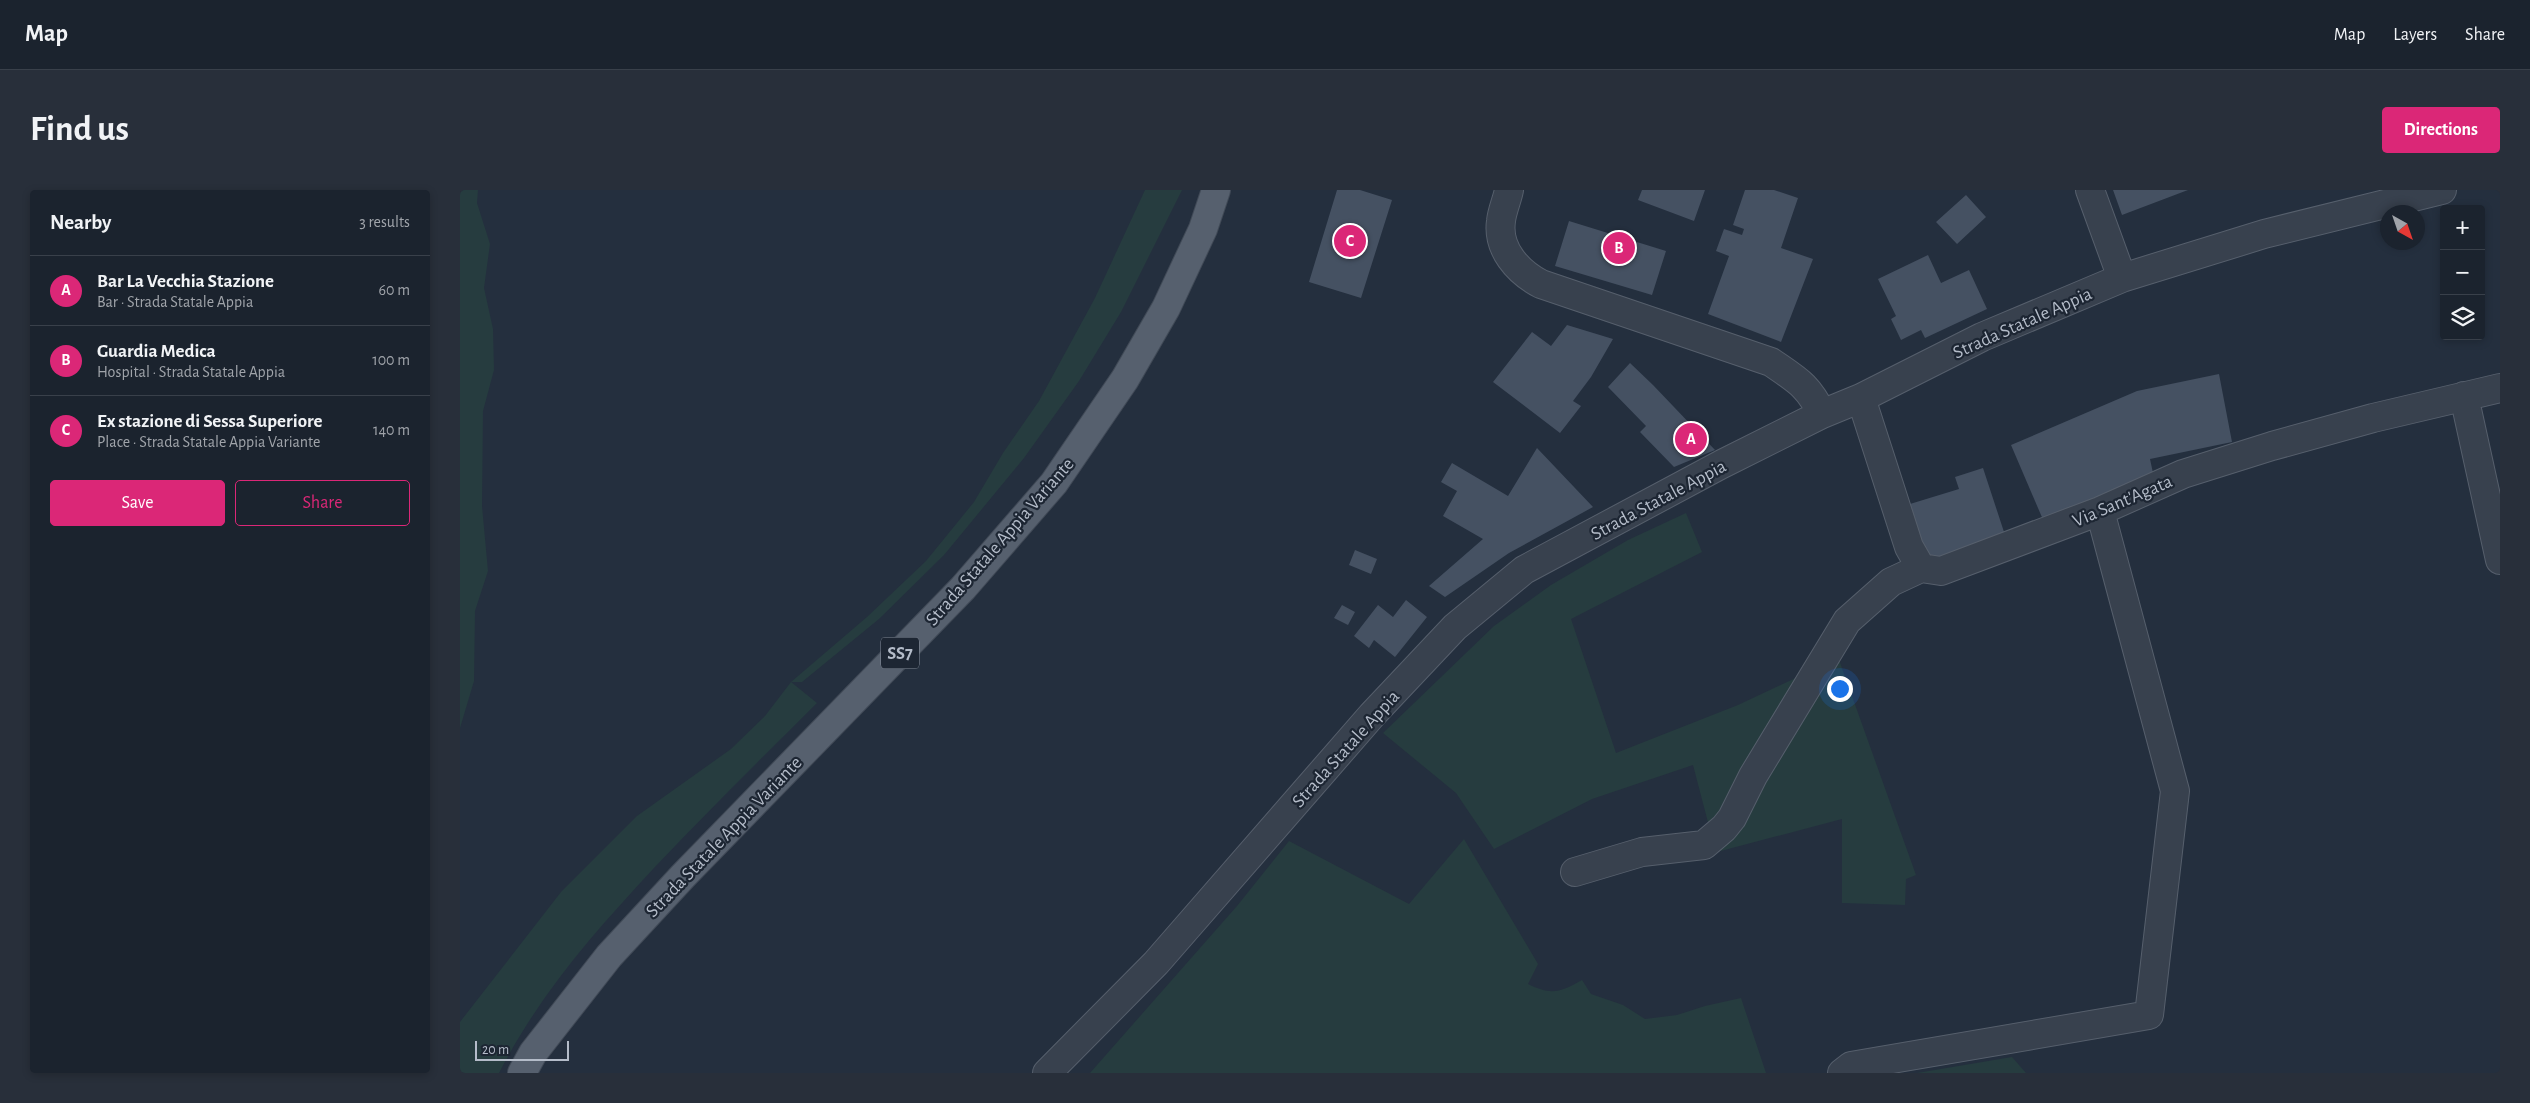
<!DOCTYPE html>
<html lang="en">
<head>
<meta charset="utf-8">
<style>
  :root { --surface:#1b232e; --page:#282f3a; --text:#f1f3f6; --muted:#a0a4aa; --line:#39404a; --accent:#db2777 }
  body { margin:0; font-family:"Alegreya Sans",sans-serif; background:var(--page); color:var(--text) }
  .controls { position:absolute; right:15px; top:15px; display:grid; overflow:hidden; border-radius:5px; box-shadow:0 2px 8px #0003 }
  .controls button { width:45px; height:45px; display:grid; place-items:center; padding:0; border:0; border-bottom:1px solid var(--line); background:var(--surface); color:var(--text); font:25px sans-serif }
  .compass { position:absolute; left:1920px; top:15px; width:45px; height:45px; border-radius:50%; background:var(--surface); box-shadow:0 2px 8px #0003; rotate:140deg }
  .scale { position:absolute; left:15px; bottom:12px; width:94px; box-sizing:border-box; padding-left:5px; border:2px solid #b4bcc9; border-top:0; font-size:14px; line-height:18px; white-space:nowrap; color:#b4bcc9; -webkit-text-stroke:4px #1d2633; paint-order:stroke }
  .you { position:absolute; left:1379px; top:498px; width:18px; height:18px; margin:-12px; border:4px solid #fff; border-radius:50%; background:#1a73e8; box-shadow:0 0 0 8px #1a73e833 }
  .badge { display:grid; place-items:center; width:32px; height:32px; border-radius:50%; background:var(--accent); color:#fff; font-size:16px; font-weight:700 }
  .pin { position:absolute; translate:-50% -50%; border:2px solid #fff; box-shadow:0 1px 5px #0006 }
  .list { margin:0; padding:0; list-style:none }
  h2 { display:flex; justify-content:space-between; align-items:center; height:65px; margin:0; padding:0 20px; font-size:21px }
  h2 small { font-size:16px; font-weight:400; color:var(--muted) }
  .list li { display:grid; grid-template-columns:32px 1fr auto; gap:15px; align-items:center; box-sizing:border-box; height:70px; padding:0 20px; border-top:1px solid var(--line) }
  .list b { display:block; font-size:19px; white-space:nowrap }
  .list p { margin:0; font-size:16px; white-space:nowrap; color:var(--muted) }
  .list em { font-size:16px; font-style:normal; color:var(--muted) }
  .actions { display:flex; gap:10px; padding:15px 20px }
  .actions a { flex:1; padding:11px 0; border:1px solid var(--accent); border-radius:5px; text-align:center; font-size:18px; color:var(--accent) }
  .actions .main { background:var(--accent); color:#fff }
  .icon { flex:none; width:28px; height:28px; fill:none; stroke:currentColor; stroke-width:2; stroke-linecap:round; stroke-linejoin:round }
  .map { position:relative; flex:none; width:2040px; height:883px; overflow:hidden; border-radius:5px }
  header { display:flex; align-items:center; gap:30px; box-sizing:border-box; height:70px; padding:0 25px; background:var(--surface); border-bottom:1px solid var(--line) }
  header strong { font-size:24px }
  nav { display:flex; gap:28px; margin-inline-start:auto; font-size:18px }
  .intro { display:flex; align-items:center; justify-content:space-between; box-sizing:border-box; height:120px; padding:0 30px }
  h1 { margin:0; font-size:35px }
  .button { padding:12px 22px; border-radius:5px; background:var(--accent); color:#fff; font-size:18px; font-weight:700 }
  main { display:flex; gap:30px; padding:0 30px }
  aside { flex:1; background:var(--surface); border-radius:5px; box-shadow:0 2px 8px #0003 }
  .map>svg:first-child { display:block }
  .green { fill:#263c3f }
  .building { fill:#455162 }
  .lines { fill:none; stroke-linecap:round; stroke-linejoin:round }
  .minor-casing { stroke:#565f6c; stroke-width:30 }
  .major-casing { stroke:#414a57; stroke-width:30 }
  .minor { stroke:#38414e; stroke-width:28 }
  .major { stroke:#56606e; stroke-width:28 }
  .labels { text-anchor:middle; stroke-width:4.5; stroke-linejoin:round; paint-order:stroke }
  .shield { fill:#1d2633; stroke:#878f9c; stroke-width:1 }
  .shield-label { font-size:18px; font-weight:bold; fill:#b4bcc9 }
  .street-label { font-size:19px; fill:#b4bcc9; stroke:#1d2633 }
</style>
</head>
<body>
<header>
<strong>Map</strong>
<nav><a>Map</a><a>Layers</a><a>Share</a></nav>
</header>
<div class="intro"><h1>Find us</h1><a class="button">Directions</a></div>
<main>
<aside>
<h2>Nearby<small>3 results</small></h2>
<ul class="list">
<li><span class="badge">A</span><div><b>Bar La Vecchia Stazione</b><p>Bar · Strada Statale Appia</p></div><em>60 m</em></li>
<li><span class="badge">B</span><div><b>Guardia Medica</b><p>Hospital · Strada Statale Appia</p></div><em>100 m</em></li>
<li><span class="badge">C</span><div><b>Ex stazione di Sessa Superiore</b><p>Place · Strada Statale Appia Variante</p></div><em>140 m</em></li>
</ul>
<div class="actions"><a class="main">Save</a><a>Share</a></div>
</aside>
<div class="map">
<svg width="2040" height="883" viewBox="0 0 2040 883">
  <rect width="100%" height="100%" fill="#242f3e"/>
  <path class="green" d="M0,0H18L17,13L30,54L24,98L33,139L34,180L23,221L22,316L28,381L15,421L14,491L0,538Z
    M685,0H722L661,122L619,191L564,268L484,365L419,429L342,492H331L357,513C302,568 247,622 194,678C133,744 81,802 39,883H0V832L101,702L177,626L271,559L305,526L331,492L407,427L466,371L514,312L543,263L579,211L635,108Z
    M1226,323L1242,362L1111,429L1156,563L1278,515L1342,485L1273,593L1250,640L1233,575L1132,609L1034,659L996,603L923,543L1034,436L1091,395L1168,350Z
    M1378,467L1456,685L1446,689L1445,715L1382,713V629L1257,662L1304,593Z
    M1004,649L1078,774L1068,794C1090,805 1100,803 1122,790L1131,804L1163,815L1185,829L1217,825L1245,816L1281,808L1306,883H630L777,716L829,651L949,714Z
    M1552,867L1566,883H1457Z"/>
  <path class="building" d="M877,0H900L932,10L901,108L849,92Z
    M1182,0H1245L1234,31L1178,10Z
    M1285,0H1314L1338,8L1321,58L1353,69L1321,152L1248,124L1269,66L1256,61L1264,39L1282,45L1284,39L1273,35Z
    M1653,0H1728L1662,25Z
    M1506,5L1526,27L1497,54L1476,32Z
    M1109,31L1206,61L1192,105L1095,76Z
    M1468,65L1481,93L1509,80L1527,119L1465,148L1461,140L1441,150L1431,129L1436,126L1418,89Z
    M1107,135L1153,149L1131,187L1113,211L1121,216L1100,243L1033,192L1072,142L1091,156Z
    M1170,173L1193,195L1255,260L1214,277L1180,242L1186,236L1148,197Z
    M1759,184L1772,252L1690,269L1693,283L1584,332L1551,255L1677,201Z
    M1077,258L1133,317L1049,363L985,407L969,396L1023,349L983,326L997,301L981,292L992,273L1048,306Z
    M1523,278L1545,345L1468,370L1450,314L1499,299L1495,287Z
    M895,360L917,369L911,384L889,375Z
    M946,410L967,427L935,467L914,450L909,458L894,446L918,415L933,427Z
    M882,415L895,422L888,435L874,428Z"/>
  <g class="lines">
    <g class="minor-casing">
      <path id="minor" d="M1049,0C1047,10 1042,21 1041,31C1037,59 1058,82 1081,94L1311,172C1337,190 1348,195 1362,224
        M1630,0L1662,88
        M2004,206L2040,370
        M1401,208L1449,357L1461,378L1481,381L1640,321L1723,284L1812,256L1913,228L2040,198
        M1115,682L1182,662L1244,655L1264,638L1272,628L1293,586L1387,431L1431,392L1461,378
        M587,883L696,773L912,525L995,437L1064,380L1262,274L1362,224L1401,208L1522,147L1662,88L1804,44L1982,0
        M1382,883L1391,876L1689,825L1715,601L1640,321"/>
    </g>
    <g class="major-casing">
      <path id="major" d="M62,883L73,863L149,766L223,686L503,398L594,293L665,189L706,118L743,39L756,0"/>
    </g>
    <use href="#minor" class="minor"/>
    <use href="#major" class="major"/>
  </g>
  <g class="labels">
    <rect class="shield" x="421" y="447.5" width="38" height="31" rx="4"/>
    <g class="shield-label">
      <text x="440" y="469">SS7</text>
    </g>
    <g class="street-label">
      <text transform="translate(1562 132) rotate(-24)" y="7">Strada Statale Appia</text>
      <text transform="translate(1198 309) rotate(-28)" y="7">Strada Statale Appia</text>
      <text transform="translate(1662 310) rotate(-23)" y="7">Via Sant'Agata</text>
      <text transform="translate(539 351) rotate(-49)" y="7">Strada Statale Appia Variante</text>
      <text transform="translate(885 558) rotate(-48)" y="7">Strada Statale Appia</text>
      <text transform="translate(263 646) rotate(-46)" y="7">Strada Statale Appia Variante</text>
    </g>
  </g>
</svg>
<div class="controls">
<button>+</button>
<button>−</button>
<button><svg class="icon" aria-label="layers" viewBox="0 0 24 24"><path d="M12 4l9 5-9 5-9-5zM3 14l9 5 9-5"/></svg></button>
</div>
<svg class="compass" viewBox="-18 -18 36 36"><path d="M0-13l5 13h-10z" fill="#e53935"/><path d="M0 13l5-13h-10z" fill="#a0a4aa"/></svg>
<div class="scale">20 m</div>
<div class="you"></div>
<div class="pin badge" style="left:1231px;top:249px">A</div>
<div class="pin badge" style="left:1159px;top:58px">B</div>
<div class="pin badge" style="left:890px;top:51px">C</div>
</div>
</main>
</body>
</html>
